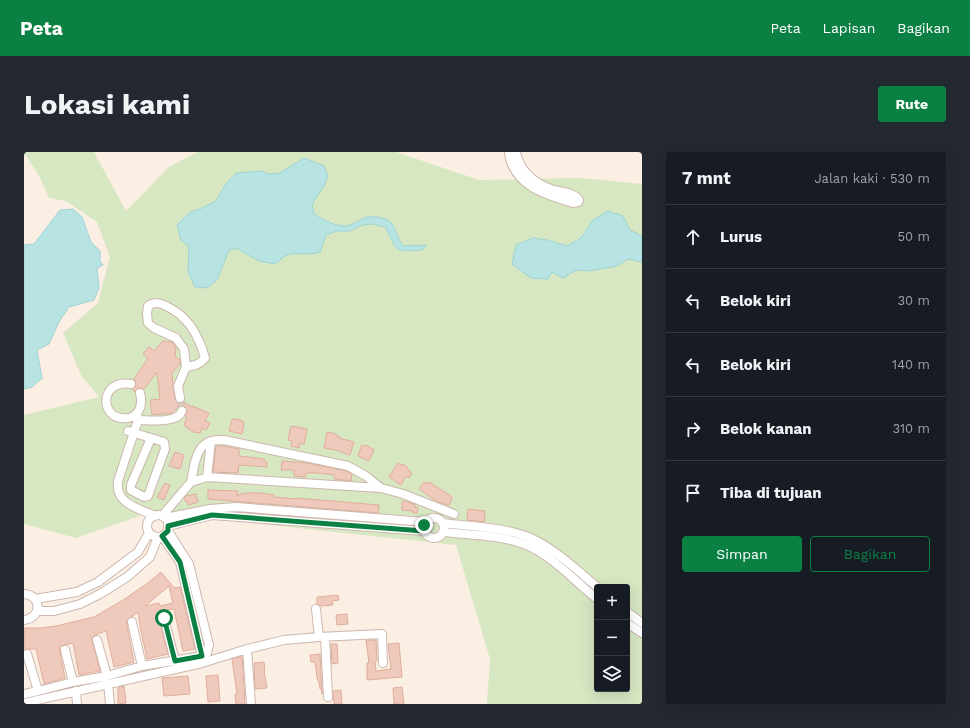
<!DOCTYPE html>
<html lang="id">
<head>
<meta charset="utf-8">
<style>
  :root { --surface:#171b24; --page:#242831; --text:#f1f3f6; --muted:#9ea1a6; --line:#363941; --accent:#0b8043 }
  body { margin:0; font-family:"Work Sans",sans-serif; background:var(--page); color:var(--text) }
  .controls { position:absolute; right:12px; bottom:12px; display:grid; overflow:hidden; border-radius:4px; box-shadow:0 4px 16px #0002 }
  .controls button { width:36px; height:36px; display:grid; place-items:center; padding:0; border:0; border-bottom:1px solid var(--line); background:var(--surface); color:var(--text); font:20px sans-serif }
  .stop { position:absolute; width:12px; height:12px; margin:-9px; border:3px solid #0b8043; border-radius:50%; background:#fff }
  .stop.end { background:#0b8043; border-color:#fff; box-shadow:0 1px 4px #0008 }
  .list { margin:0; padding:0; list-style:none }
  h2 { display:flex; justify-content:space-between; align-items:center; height:52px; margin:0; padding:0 16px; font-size:17px }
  h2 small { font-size:13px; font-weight:400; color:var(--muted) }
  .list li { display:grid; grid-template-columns:26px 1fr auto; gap:12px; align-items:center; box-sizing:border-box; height:64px; padding:0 16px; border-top:1px solid var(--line) }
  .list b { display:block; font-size:15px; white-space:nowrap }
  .list em { font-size:13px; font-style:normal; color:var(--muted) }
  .actions { display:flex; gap:8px; padding:12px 16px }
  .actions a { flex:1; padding:9px 0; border:1px solid var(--accent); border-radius:4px; text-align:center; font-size:14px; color:var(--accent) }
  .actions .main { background:var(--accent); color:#fff }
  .icon { flex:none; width:22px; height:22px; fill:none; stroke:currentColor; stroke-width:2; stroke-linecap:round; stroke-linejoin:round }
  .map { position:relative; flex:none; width:618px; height:552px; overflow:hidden; border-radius:4px }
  header { display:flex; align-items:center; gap:24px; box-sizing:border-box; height:56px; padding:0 20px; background:var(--accent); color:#fff }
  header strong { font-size:19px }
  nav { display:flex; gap:22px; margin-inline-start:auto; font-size:14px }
  .intro { display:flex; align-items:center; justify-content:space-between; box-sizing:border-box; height:96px; padding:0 24px }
  h1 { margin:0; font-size:28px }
  .button { padding:10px 18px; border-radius:4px; background:var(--accent); color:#fff; font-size:14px; font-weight:700 }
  main { display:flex; gap:24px; padding:0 24px }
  aside { flex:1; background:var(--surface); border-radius:4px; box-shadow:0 4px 16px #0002 }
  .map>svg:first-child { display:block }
  .green { fill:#d6e7c2; fill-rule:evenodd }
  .water { fill:#b8e3e3; stroke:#9fd3d4 }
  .building { fill:#efc9bb; stroke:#e0ad9d; fill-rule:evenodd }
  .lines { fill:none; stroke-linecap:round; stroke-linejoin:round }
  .minor-tunnel { stroke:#d8c7bc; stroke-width:8; stroke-dasharray:8 4; stroke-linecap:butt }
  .minor-casing { stroke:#cdb7ad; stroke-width:10 }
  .minor { stroke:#fff; stroke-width:8 }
  .route { stroke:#0b8043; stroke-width:5 }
</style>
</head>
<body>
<header>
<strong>Peta</strong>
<nav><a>Peta</a><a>Lapisan</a><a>Bagikan</a></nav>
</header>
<div class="intro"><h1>Lokasi kami</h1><a class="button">Rute</a></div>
<main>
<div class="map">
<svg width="618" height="552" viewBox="0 0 618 552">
  <rect width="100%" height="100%" fill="#fbeee2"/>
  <path class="green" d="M0,0H70L102,59L145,15L173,0H372L455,28L557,26L618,32V552H463L466,507L432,393L127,360L52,386L0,372V263L75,245L57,223L39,181L74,151L86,105L73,70L42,49L25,46L15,24ZM573,435H603V537H573Z"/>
  <path class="water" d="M280,6L300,14L304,24L300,34L288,52L290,62C300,68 310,74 322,74C331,73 337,65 345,65C352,64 364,66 368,72C372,77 373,86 379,94L402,93L398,98C367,100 374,98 361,75L348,72L338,73L326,79H313L302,83L296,100C285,104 271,99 261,104C258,106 254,110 251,112L235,109L212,96L205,98L193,128L183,136L171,135L164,120L165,95L157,88L153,73L166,60L176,57L192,49L201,33L212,21L237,19L245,22L256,21Z
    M49,57L58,65L67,90L76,99V109L79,113L73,116L75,136L70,148L45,155L36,168L25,192L13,198L18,226L8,235L0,237V93L10,92L36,58Z
    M584,59L599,64L606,78L618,84V110L604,107L593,114L565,119L552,118L539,126L528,120L524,127L507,126L488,112L492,93L509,86L523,88L543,94L557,86L569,68Z"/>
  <path class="building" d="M139,189L148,190L152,196L151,204L156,208V212L148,221L149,235L152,249L157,251L160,250L168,255V254L185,261L181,269L186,271L182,278L178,276L176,281L169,280L162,275L160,273L163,265L161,264L163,259L161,255L159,254H155L148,261L128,263L126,248L136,247L133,220L120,237L114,236L111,240L108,237L111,235L112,232L110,227L124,206L119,202L125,195L130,199Z
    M208,267L217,268V269L220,270L218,282L205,279Z
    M267,274L283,277L280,292L276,291L275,296L267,294L268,289L264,288Z
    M303,280L312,282V284H315V286L330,290L326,303L312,298L300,296Z
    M338,293L341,294L342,293L350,298L345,309L334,304Z
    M192,294H199L215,297V304L240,307V310H243V315L215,313L214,321L189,320Z
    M151,300L160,303L156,317L145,314Z
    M258,309L283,311L322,319L328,322L327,329L310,327V323L295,321H282L281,325L270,324V318H257Z
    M374,311L377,313L379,312L383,315V316L388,321L385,326L382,324L377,333L365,325Z
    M400,330L404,332L405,330L427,344V345L428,347L425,353L414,350L395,337Z
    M141,331L146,333L140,348L133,345Z
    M184,338L214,339L213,344L219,341H236L250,343V345L272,347V346L355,353L354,361L184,347Z
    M172,342L174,350L164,353L163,349H161L160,346L162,344Z
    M381,349L391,353V355L394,356L393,361H389V359L378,358V350Z
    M444,357L461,359L460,370L443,368Z
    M137,420L150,436L156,435L171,497L159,499L150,457L137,459V461L135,464V467L144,502L123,507L117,479L114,460L102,469L110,510L90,515L82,479L71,483L68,487L76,519L55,523L49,491L40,493L35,495L41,526L20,532L12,497H0V476H17L32,474L70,465L101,447L119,434V435ZM145,434L149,451L136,454L135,451L121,454Z
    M314,443L315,448L308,449L309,453L296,454L293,452V445Z
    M323,462L324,472L313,473L312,463Z
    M342,488H352L353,509L351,510L352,519L367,517L364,492L375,491L378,525L343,528V511H345Z
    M307,492H313L314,511L308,512Z
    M296,502L298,542V537H296L295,529H294L293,525L291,510H287L286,503Z
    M218,504L221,552H212L211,542H213L208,507Z
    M240,510L241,519H240L243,536L231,537L230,511Z
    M194,523L196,549L184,550L182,524Z
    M164,524L166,542L140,544L138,526Z
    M100,534L102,551L94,552V536Z
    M378,535L380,552H370L369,536Z
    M317,538L318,552H310V548H309V539Z"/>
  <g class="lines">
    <path class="minor-tunnel" d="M156,246L158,259"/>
    <g class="minor-casing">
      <path id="minor" d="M485,0C488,33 522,43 549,51L554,50L555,48C550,40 535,40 527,37C510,31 495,18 492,0
        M107,232C77,227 75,263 97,266C103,267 108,266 112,262C118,256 118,249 116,241
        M156,246L154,234L162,215L160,197L152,186L130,176L124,171L123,162L124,154C132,149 136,151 144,155C165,165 175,184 181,206C176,212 171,214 162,215
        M113,261L114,268L94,329C91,352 114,356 131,364
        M114,268C126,268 153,272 158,259
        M104,279L140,290L141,297L124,344L120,345L107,338V333L127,286
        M183,325L187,289
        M167,330C170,316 171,294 187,289C191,288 196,288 200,288L324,314L342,324L357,336
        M123 374a11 11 0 1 1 22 0a11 11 0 1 1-22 0Z
        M138,364L167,330L183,325L357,336L379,342L430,362
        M400 376a10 10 0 1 1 20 0a10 10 0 1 1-20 0Z
        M141,366L186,357L212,355L402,370
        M419,371C448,375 482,375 509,387C533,399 553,418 573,435
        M144,374L188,363L400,379
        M419,380C447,383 479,383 505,394C529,405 552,430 573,447
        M138,384L156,410L178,504
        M0,442C18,443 18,466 0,468
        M11,447L53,440L74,430L114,400L125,381
        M292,457L295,485
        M13,459H30L45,455L56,452L76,442L103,425L126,405L134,385
        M603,460L618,471
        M140,466L151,509
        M108,470L118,514
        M603,471L618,481
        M301,485L304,545
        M73,488L83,524
        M223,497L227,552
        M41,498L49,530
        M3,502L14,539L49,530L83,524L118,514L178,504L183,501L185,493L165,412L144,379
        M84,531L86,552
        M52,539L53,552
        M0,542L14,539
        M0,551L178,511L223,497L260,488L295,485L358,482L359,511"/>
    </g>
    <use href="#minor" class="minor"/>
  </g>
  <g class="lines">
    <path class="route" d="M140,466L151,509L178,504L156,410L138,384L144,379V374L188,363L400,379V373"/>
  </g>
</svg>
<div class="controls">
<button>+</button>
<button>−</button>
<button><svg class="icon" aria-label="layers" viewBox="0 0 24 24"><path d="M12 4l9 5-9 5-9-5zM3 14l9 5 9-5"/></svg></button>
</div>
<div class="stop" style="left:140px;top:466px"></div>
<div class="stop end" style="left:400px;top:373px"></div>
</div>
<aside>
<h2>7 mnt<small>Jalan kaki · 530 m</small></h2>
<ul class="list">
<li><svg class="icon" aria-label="ahead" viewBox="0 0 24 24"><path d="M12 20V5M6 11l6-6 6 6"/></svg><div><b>Lurus</b></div><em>50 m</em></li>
<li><svg class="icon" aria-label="left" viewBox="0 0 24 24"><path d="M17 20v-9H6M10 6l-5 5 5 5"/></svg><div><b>Belok kiri</b></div><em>30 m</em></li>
<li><svg class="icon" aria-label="left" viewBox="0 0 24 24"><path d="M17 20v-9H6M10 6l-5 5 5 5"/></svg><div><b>Belok kiri</b></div><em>140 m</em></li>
<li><svg class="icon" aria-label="right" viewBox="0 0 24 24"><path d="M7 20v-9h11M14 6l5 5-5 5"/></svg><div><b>Belok kanan</b></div><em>310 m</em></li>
<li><svg class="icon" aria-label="arrive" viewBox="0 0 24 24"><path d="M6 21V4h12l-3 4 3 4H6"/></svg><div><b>Tiba di tujuan</b></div></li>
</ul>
<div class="actions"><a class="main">Simpan</a><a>Bagikan</a></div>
</aside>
</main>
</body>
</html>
